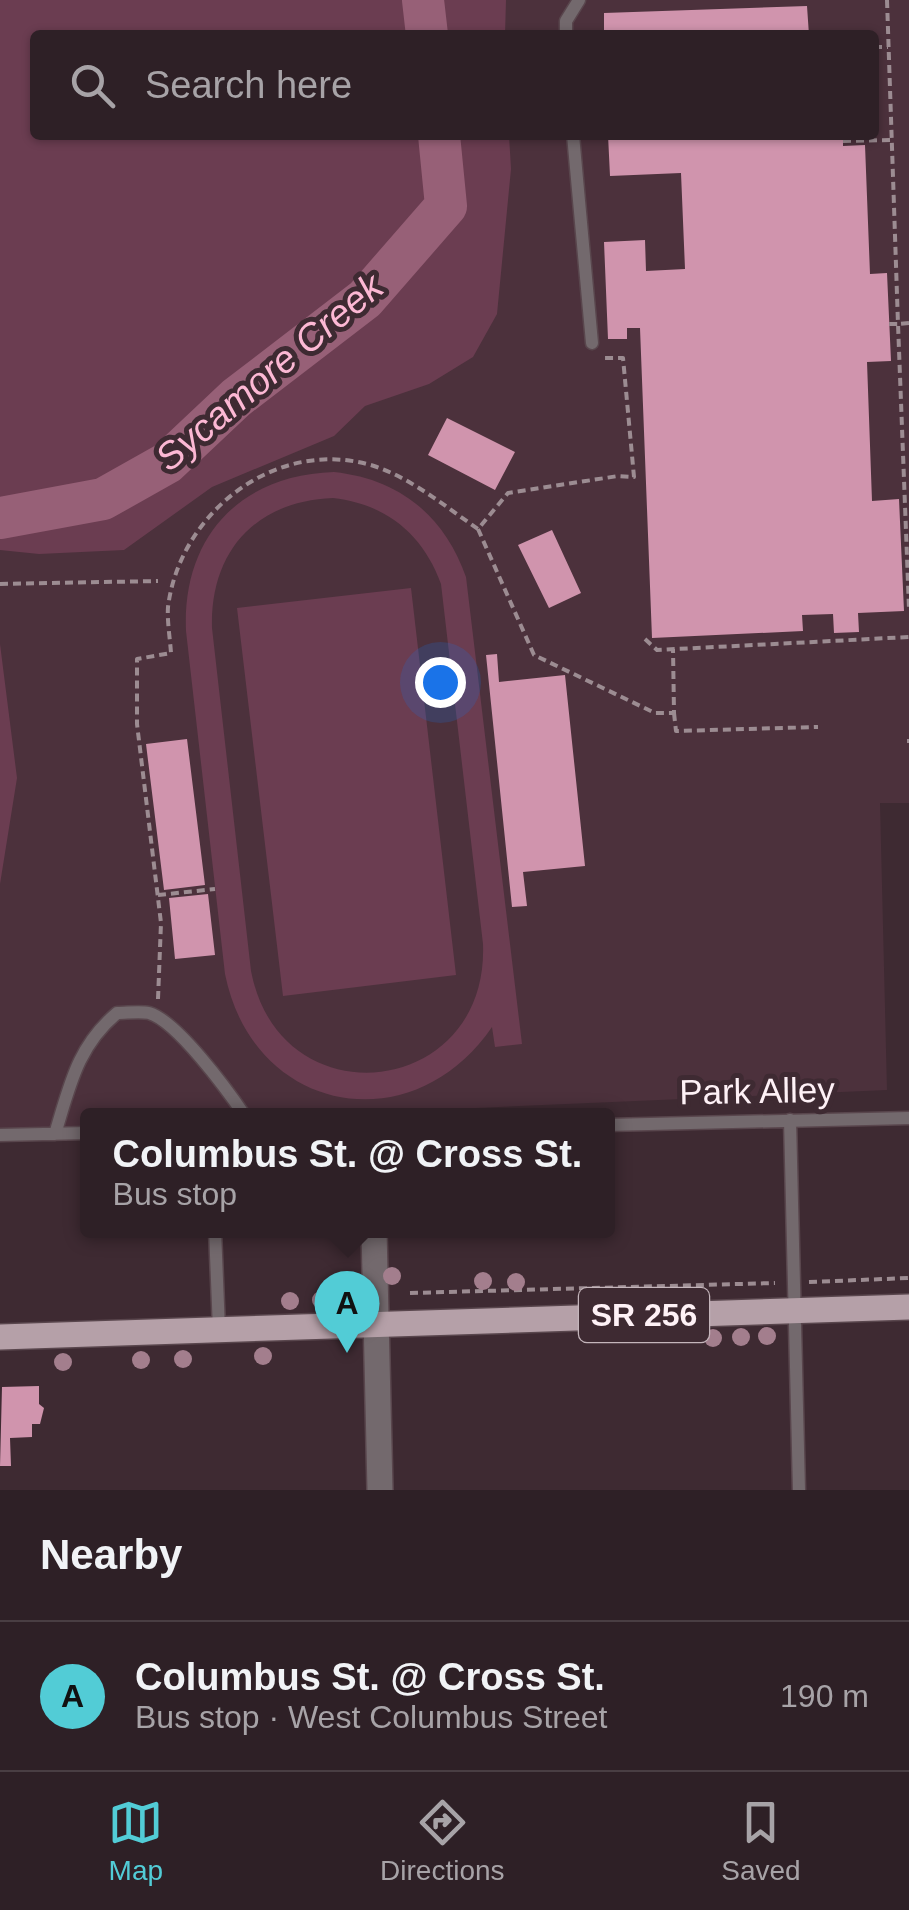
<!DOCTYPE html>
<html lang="en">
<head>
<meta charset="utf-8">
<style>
  :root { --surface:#2e2026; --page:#3a2d32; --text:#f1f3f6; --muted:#a7a3a7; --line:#493e43; --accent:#52ccd6 }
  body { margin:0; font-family:Arial,sans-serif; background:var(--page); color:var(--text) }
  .you { position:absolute; left:440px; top:682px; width:35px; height:35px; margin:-25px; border:8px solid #fff; border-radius:50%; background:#1a73e8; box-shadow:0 0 0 15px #1a73e833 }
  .badge { display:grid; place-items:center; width:65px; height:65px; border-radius:50%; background:var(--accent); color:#111; font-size:32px; font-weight:700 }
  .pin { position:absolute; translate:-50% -82px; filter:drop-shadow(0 2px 5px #0008) }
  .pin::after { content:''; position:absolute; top:52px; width:35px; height:30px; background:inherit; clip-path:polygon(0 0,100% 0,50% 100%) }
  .popup { position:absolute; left:80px; top:1108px; width:535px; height:130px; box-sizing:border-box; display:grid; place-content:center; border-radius:10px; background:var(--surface); filter:drop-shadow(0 2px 8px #0005); font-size:32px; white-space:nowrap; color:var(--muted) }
  .popup b { font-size:38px; color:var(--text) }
  .popup::after { content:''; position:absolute; left:50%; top:100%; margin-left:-20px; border:20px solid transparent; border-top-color:var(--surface) }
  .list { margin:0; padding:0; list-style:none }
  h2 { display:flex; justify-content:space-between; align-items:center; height:130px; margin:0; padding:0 40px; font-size:42px }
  h2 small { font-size:32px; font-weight:400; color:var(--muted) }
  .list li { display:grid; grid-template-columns:65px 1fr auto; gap:30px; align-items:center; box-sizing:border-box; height:150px; padding:0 40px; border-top:2px solid var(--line) }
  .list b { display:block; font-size:38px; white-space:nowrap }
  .list p { margin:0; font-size:32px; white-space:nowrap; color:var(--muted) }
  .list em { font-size:32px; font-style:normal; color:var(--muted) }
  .icon { flex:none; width:55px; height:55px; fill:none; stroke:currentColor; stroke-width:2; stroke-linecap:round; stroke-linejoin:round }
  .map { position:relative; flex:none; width:909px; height:1490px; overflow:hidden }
  .search { position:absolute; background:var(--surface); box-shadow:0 2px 8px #0004; left:30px; right:30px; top:30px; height:110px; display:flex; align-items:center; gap:25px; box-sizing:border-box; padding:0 35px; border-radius:10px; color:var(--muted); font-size:38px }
  .sheet { height:280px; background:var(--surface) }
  nav { display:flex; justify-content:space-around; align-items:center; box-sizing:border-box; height:140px; border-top:2px solid var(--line); background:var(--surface); font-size:28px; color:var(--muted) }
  nav a { display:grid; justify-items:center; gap:5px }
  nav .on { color:var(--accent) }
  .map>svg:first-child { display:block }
  .built { fill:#4c313c }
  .green { fill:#6b3d51; fill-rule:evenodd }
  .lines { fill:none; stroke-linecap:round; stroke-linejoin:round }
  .river { stroke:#976077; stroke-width:42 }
  .building { fill:#d094ad }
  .service-casing { stroke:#59464d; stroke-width:15 }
  .minor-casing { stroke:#59464d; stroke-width:28 }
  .primary-casing { stroke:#59464d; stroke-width:28 }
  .path { stroke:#9c8c92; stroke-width:4; stroke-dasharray:8 5; stroke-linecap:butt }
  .service { stroke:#73696d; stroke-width:12 }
  .minor { stroke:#73696d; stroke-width:25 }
  .primary { stroke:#b5a0a8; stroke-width:25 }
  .tree { fill:#a37e8d }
  .labels { text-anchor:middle; stroke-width:10; stroke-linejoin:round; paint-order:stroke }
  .shield { fill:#3e2a32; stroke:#c4b5bb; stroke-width:2.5 }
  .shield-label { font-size:32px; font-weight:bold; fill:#fef1f6 }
  .street-label { font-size:35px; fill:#fef1f6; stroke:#3e2a32 }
  .water-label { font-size:38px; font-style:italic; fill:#fcb8d4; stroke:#3e2a32 }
</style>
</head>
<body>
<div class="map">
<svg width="909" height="1490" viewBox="0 0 909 1490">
  <rect width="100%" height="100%" fill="#3e2a32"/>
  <path class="built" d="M424,0H909V803H880L887,1090L316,1115L87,1116V1126L0,1130V510L433,135H874V35H426Z"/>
  <path class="green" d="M0,0H506L505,35H35V135H509L511,169L497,314L473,357L429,384L365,406L334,436L212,487L124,550L39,554L0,550Z
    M334,472C399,479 444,515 466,577L522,1044L495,1047L492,1027C412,1144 253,1114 225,974L186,631C182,537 240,475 334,472ZM333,498C386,504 423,534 441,584L483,944C489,1098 280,1122 251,971L212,628C210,551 256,501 333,498Z
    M411,588L456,975L283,996L237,608Z
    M0,644L17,778L0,884Z"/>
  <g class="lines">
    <path class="river" d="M423,0L427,35
      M0,518L103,499L167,463L236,398L365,299L446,206L439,135"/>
  </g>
  <path class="building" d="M807,6L809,35H604V13Z
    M608,135H843V146L865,145L870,274L887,273L891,361L867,362L872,501L899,499L904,611L858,613L859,632L834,633L833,614L802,615L803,631L652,638L640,328H627V339H608L604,242L645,240L646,271L685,269L681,173L610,176Z
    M447,418L515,452L495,490L428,455Z
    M552,530L581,593L549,608L518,545Z
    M497,654L499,682L565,675L585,866L523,872L527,906L512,907L486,655Z
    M187,739L205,885L164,890L146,744Z
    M208,894L215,955L175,959L169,898Z
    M39,1386V1404L44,1408L40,1424H32V1437L10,1438L11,1466H0L2,1387Z"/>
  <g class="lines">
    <g class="service-casing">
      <path id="service" d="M566,35V21L579,0
        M573,135L592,343
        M790,1120L799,1490
        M607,1125L909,1118
        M55,1134C70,1085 77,1047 117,1013C127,1013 140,1011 149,1013C177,1021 228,1091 245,1116
        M0,1135L87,1133
        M215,1230L219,1330"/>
    </g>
    <g class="minor-casing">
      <path id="minor" d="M374,1230L380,1490"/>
    </g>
    <g class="primary-casing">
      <path id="primary" d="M0,1337L909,1307"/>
    </g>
    <path class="path" d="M887,0L898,324H889
      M874,47H888
      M843,141L892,140
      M909,323L898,324L909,609
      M478,529L534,655L655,713H674L673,649
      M0,584L158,581
      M645,639L657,650L909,637
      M674,713L676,731L818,727
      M907,741H909
      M158,895L215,889
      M158,999L161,923L137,724V659L171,653C170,638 167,621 168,607C180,511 278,436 374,466C411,478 446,507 478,529L508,493L618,476L634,477L623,358H604
      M809,1282L909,1278
      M410,1293L775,1283"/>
    <use href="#service" class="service"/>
    <use href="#minor" class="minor"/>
    <use href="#primary" class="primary"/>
  </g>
  <g class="tree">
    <circle cx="392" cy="1276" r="9"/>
    <circle cx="483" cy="1281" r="9"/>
    <circle cx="516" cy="1282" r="9"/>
    <circle cx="321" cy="1300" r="9"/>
    <circle cx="290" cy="1301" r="9"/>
    <circle cx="767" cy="1336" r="9"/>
    <circle cx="741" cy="1337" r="9"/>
    <circle cx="713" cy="1338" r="9"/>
    <circle cx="263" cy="1356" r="9"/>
    <circle cx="183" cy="1359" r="9"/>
    <circle cx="141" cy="1360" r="9"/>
    <circle cx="63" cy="1362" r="9"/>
  </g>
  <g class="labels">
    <rect class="shield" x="579" y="1288" width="130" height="54" rx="8"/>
    <g class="shield-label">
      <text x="644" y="1326">SR 256</text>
    </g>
    <g class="street-label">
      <text transform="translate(757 1091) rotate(-1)" y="12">Park Alley</text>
    </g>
    <g class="water-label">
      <text transform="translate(269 372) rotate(-40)" y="13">Sycamore Creek</text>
    </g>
  </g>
</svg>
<div class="you"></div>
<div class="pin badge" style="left:347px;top:1353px">A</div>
<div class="popup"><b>Columbus St. @ Cross St.</b>Bus stop</div>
<div class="search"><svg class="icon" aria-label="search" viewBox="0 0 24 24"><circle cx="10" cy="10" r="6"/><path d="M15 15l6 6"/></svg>Search here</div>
</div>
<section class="sheet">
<h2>Nearby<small></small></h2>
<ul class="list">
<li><span class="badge">A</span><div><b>Columbus St. @ Cross St.</b><p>Bus stop · West Columbus Street</p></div><em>190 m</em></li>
</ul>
</section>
<nav>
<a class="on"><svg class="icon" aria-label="map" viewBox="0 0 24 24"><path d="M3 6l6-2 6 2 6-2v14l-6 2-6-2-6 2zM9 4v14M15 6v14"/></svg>Map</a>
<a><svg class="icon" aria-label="directions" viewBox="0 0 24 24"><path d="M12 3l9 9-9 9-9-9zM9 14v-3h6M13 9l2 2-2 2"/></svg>Directions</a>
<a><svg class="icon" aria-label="saved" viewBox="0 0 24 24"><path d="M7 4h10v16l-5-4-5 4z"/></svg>Saved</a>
</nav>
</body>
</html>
